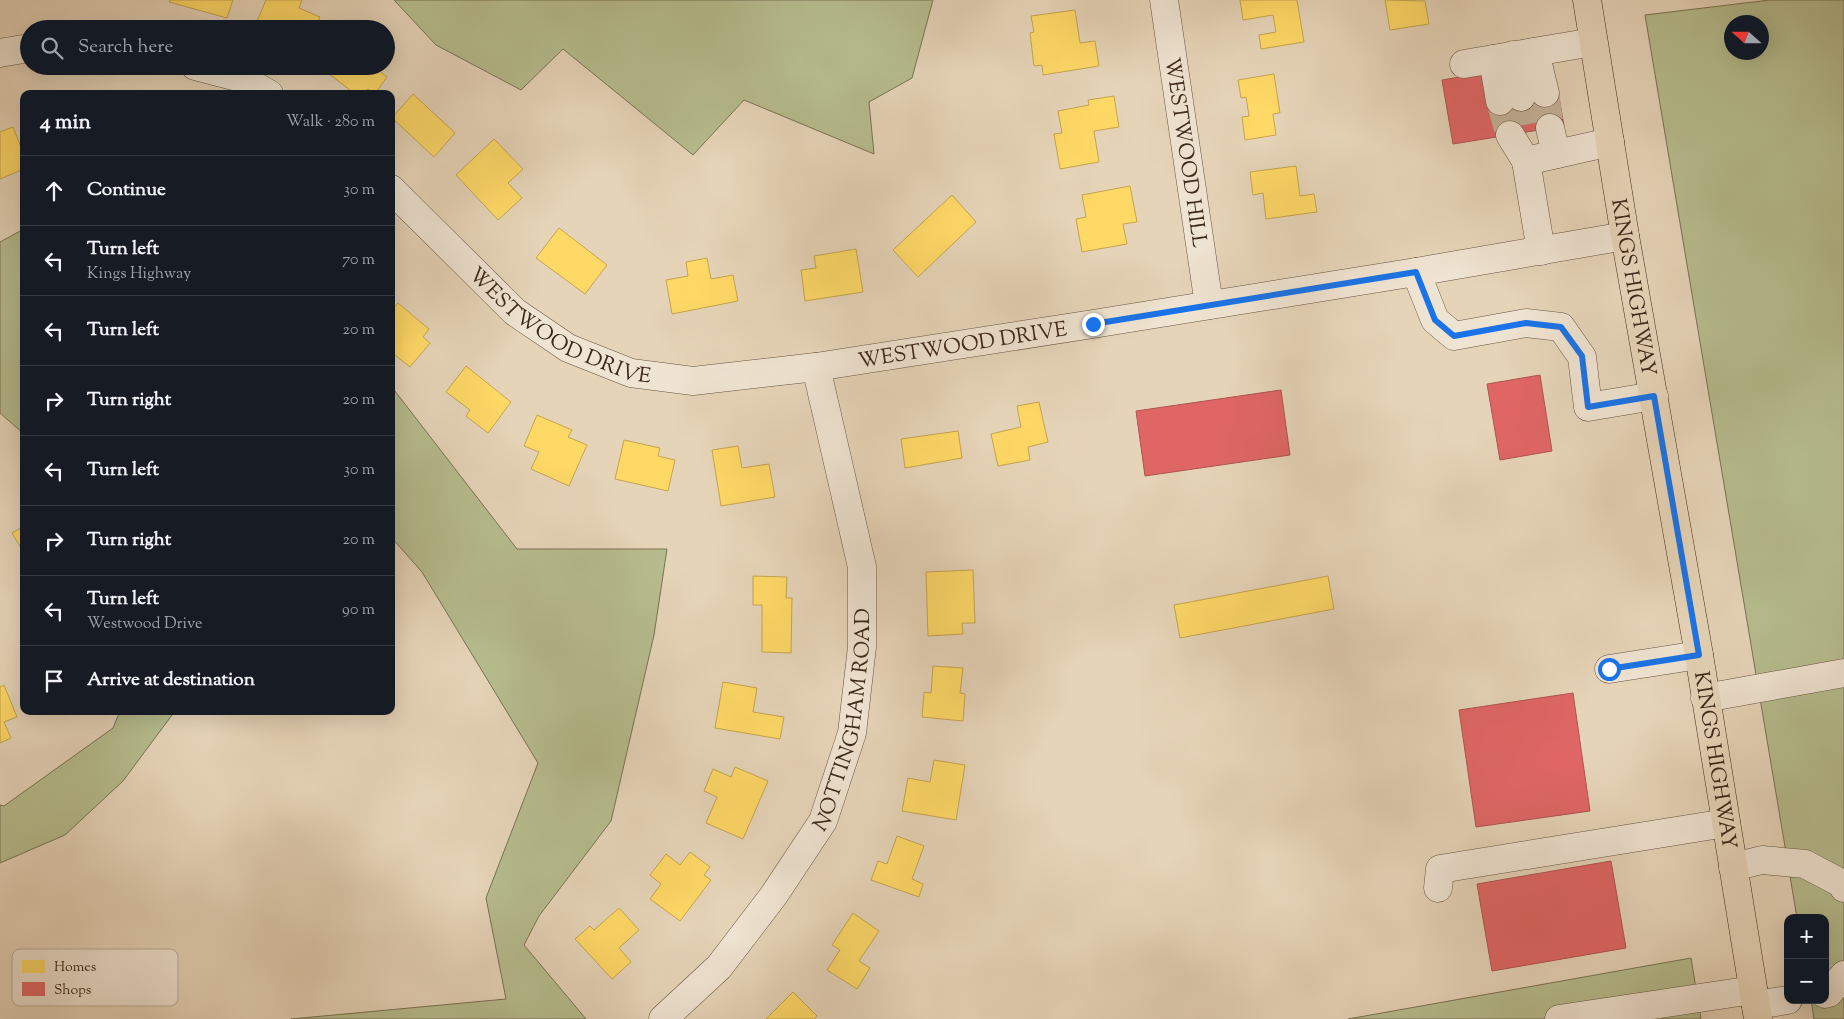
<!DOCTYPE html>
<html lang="en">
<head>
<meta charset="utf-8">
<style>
  :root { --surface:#171b24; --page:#242831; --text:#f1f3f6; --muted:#9ea1a6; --line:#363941 }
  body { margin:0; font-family:"Sorts Mill Goudy",serif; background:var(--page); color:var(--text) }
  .controls { position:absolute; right:15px; bottom:15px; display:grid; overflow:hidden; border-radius:10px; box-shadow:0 5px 20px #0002 }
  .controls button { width:45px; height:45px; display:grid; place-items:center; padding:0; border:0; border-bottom:1px solid var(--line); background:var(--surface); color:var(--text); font:25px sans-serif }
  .compass { position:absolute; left:1724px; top:15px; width:45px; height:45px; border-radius:50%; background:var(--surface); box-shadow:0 5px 20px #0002; rotate:291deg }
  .stop { position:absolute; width:15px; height:15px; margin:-11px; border:4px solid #1a73e8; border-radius:50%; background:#fff }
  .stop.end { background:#1a73e8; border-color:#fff; box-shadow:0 1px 5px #0008 }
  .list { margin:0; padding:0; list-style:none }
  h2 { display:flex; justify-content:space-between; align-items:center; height:65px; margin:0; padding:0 20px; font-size:21px }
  h2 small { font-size:16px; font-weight:400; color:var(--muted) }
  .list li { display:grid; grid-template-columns:32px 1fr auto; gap:15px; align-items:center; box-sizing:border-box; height:70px; padding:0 20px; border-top:1px solid var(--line) }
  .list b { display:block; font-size:19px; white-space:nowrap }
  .list p { margin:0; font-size:16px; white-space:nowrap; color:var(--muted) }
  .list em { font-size:16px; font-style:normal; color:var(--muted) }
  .icon { flex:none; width:28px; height:28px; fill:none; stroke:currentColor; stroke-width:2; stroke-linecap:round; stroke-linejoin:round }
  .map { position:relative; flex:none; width:1844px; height:1019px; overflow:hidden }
  .search { position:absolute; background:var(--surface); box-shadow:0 5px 20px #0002; left:20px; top:20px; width:375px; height:55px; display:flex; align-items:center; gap:12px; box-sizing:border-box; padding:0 18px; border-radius:28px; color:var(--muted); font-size:19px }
  .panel { position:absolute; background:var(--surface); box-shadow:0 5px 20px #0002; left:20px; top:90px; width:375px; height:625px; border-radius:10px }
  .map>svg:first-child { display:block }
  .green { fill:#b6bc8e; stroke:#7a7254; fill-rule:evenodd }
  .homes { fill:#ffd966; stroke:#c5a450 }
  .shops { fill:#e06666; stroke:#af5450 }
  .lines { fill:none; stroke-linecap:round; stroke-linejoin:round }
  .minor-tunnel { stroke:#c4b299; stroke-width:28; stroke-dasharray:28 14; stroke-linecap:butt }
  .minor-casing { stroke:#675442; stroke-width:29 }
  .major-casing { stroke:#3d291b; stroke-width:29 }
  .minor { stroke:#efe3d1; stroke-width:28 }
  .major { stroke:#e6d4b8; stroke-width:28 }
  .route { stroke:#1a73e8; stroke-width:6 }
  .labels { text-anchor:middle; stroke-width:5; stroke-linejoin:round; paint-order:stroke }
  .street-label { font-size:21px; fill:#3d291b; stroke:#efe3d1 }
  .key { fill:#efe3d1; stroke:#baab9a; stroke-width:1 }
  .key-label { font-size:14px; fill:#3d291b }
</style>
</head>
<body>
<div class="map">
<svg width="1844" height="1019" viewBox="0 0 1844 1019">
  <rect width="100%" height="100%" fill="#e6d4b8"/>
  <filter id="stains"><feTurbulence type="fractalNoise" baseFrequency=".004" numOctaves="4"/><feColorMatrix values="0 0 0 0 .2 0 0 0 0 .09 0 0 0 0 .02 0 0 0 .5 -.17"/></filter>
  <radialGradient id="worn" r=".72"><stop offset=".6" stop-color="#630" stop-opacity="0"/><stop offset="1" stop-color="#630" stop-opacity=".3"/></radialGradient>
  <path class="green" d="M394,0H933L912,78L869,102L874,154L744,100L693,155L563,49L521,90L436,45Z
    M1770,0H1844V1019H1814L1811,1000H1825V918H1797L1645,15ZM1732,22H1762V52H1732Z
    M24,229V434L0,413V242Z
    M391,386L517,549H667L654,635L611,821L539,916L524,945L586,1019H291L506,999L486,898L538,763L422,572L391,537Z
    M120,711H175L123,781L65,835L0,863V805L4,806L113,728Z
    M1691,958L1701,1019H1348Z"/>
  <path class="homes" d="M170,0H233L227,18L169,2Z
    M266,0H302L299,8L320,17L315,29H260L255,26Z
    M1240,0H1297L1304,42L1261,49L1259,35L1276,32L1273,15L1243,20Z
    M1385,0L1425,1L1429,24L1390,30Z
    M1075,10L1080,43L1095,41L1099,66L1043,75L1042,65L1034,66L1030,33L1034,32L1031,16Z
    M327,66H373L387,77L375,94L368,89L364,94H355L324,70Z
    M1274,74L1280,113L1273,114L1276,135L1245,140L1242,117L1249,116L1246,97L1241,98L1238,80Z
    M413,94L455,133L434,157L392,118Z
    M1114,96L1119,127L1094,131L1099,162L1060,169L1054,134L1062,133L1058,111L1089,105L1088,100Z
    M13,127L24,155V169L0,179V132Z
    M494,139L523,169L508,183L522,198L498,220L456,175Z
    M1296,166L1300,196L1314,194L1317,212L1266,219L1263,193L1253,195L1250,172Z
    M1130,186L1137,222L1123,224L1127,244L1082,252L1076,219L1086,217L1082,195Z
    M952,195L976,222L918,277L893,250Z
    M559,228L607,265L585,294L536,258Z
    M856,249L863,292L805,301L801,270L816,268L814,256Z
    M707,258L711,279L733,275L738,301L672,314L666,280L688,276L686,262Z
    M398,303L429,329L423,337L430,343L410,367L391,352V311Z
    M466,366L511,402L488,433L466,416L470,410L446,392Z
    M1039,402L1048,442L1028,447L1030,460L998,466L991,434L1021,427L1017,406Z
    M537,415L572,430L568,437L587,445L569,486L531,469L539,452L524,446Z
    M958,431L962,458L905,468L901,439Z
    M624,440L660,448L658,456L675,460L668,491L615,479Z
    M738,446L742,468L769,464L775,497L721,506L712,450Z
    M24,526V553L12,533Z
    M973,570L975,623H962L963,634L928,636L926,572Z
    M753,576L787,577L786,598H792L791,653L762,652V605H753Z
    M1328,576L1334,609L1180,638L1174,605Z
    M933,666L963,668L960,693L965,694L963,721L922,717L924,692L931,693Z
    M723,682L757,688L753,712L784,717L780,739L715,728Z
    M4,685L17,717L4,722L11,738L0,743V687Z
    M934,760L965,765L956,820L902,811L908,778L930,782Z
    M735,767L768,781L743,839L706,823L717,797L704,791L713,769L731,777Z
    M897,836L924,846L912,879L923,884L919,897L871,880L878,861L887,864Z
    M690,852L710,867L704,875L711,880L680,921L650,899L661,884L650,875L666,854L680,865Z
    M619,908L639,930L619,948L631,962L612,979L575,939L590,926L594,930Z
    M853,913L879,931L859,961L870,968L857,989L827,970L840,950L832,945Z
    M793,992L817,1016L814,1019H766Z"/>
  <path class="shops" d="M1483,73L1558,91L1564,126L1453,144L1442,80Z
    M1540,375L1552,451L1500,460L1487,384Z
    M1281,390L1290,455L1145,476L1136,411Z
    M1573,693L1590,811L1476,827L1459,710Z
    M1611,861L1626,948L1492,971L1477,884Z"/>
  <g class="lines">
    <path class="minor-tunnel" d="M1545,93L1550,128
      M1521,97L1528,132
      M1500,101L1510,135"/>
    <g class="minor-casing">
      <g id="minor">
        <path id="s1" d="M1164,0L1209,305"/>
        <path d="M1535,52L1545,93"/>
        <path d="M0,53L29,48"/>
        <path d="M1513,55L1521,97"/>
        <path d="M1493,59L1500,101"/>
        <path d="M1464,64L1593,42"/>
        <path d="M195,66L241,78L269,94"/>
        <path d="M1550,128L1556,154"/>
        <path d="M1510,135L1526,161"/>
        <path id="s2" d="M391,189L515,312L568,348L631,373L693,381L816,367L1093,324L1416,272L1625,236"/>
        <path d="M1541,251L1526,161L1610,142"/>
        <path d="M1416,272L1435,320L1454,336L1526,323L1561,327L1582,357L1588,407L1654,396"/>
        <path d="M1609,669L1699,655"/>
        <path d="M1705,698L1844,673"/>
        <path d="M1733,867L1762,860L1805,864L1843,884L1844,888"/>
        <path d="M1438,888L1440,869L1726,823"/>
        <path d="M1825,994L1829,993L1844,975"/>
        <path d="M1756,1005L1788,1000"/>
        <path id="s3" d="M663,1019L719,967L774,895L823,821L852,733L862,647V567L816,367"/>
        <path d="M1559,1019L1753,990"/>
      </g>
    </g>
    <g class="major-casing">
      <g id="major">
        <path id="s4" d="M1587,0L1625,236L1699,655L1758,1019"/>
      </g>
    </g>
    <use href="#minor" class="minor"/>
    <use href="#major" class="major"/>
  </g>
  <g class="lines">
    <path class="route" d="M1093,324L1416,272L1435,320L1454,336L1526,323L1561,327L1582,356L1588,407L1654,396L1699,655L1609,669"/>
  </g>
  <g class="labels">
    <g class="street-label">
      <text dy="7" stroke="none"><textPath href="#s1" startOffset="154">WESTWOOD HILL</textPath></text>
      <text dy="7" stroke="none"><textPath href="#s4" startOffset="291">KINGS HIGHWAY</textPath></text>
      <text dy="7" stroke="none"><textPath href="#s2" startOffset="221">WESTWOOD DRIVE</textPath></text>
      <text dy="7" stroke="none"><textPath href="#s2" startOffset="641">WESTWOOD DRIVE</textPath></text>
      <text dy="7" stroke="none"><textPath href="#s3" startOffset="360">NOTTINGHAM ROAD</textPath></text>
      <text dy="7" stroke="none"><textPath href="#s4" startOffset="771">KINGS HIGHWAY</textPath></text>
    </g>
  </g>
  <rect x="12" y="949" width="166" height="57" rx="8" class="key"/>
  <rect x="22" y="960" width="23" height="13" fill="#ffd966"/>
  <rect x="22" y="982" width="23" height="14" fill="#e06666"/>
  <g class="key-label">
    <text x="54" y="971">Homes</text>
    <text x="54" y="994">Shops</text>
  </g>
  <rect width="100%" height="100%" filter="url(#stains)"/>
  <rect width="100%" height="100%" fill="url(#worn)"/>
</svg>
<div class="controls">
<button>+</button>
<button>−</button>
</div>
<svg class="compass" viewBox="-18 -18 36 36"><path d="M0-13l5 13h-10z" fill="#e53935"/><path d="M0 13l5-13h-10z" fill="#9ea1a6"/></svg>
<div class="stop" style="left:1609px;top:669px"></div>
<div class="stop end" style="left:1093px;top:324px"></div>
<div class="search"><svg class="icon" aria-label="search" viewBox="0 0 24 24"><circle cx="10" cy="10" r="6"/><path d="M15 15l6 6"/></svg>Search here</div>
<section class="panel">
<h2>4 min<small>Walk · 280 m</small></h2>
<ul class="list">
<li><svg class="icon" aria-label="ahead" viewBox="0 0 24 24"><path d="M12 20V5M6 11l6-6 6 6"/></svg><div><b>Continue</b></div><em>30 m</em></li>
<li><svg class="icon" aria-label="left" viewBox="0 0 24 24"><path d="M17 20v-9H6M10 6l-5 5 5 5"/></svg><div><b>Turn left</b><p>Kings Highway</p></div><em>70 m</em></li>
<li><svg class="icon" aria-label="left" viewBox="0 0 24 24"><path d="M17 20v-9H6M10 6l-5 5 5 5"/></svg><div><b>Turn left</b></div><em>20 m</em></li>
<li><svg class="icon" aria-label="right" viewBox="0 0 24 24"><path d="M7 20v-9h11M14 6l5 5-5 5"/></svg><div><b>Turn right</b></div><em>20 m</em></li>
<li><svg class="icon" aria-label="left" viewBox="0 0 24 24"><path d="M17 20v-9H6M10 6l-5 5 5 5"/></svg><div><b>Turn left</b></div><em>30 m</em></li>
<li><svg class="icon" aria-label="right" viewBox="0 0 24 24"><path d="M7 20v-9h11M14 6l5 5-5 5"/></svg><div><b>Turn right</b></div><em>20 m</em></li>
<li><svg class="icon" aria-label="left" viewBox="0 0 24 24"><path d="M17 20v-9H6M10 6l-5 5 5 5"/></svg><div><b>Turn left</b><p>Westwood Drive</p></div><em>90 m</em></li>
<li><svg class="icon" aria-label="arrive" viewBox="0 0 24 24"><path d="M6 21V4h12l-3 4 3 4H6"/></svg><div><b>Arrive at destination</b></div></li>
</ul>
</section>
</div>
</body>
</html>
